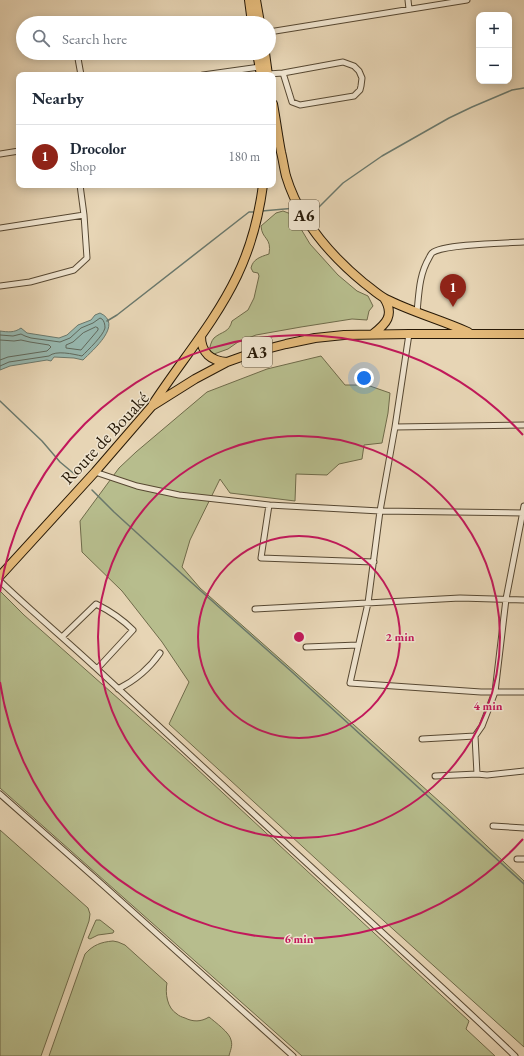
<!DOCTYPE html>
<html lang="en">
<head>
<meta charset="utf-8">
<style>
  :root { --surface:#fff; --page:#f6f6f7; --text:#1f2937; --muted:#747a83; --line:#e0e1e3; --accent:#8f2418 }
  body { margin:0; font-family:"EB Garamond",serif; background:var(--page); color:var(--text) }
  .controls { position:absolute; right:12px; top:12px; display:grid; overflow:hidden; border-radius:8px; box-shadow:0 2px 10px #0003 }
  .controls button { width:36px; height:36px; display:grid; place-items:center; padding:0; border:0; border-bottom:1px solid var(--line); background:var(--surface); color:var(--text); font:20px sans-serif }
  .you { position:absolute; left:364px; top:378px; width:14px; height:14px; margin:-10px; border:3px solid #fff; border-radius:50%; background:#1a73e8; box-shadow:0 0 0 6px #1a73e833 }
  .badge { display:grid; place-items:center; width:26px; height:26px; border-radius:50%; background:var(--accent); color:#fff; font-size:13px; font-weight:700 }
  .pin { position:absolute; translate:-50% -33px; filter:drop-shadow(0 1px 2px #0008) }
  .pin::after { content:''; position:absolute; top:21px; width:14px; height:12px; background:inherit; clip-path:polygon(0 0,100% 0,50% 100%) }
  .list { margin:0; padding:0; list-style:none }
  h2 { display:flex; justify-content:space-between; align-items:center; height:52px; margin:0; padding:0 16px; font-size:17px }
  h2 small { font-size:13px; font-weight:400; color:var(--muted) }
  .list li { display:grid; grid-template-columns:26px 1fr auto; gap:12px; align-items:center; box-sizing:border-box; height:64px; padding:0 16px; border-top:1px solid var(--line) }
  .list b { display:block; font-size:15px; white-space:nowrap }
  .list p { margin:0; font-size:13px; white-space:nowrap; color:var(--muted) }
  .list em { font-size:13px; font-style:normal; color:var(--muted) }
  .icon { flex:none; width:22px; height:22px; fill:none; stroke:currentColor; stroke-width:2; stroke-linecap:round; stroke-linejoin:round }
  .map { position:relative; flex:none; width:524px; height:1056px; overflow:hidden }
  .search { position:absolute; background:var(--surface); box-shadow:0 2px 10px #0003; left:16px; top:16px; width:260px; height:44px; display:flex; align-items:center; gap:10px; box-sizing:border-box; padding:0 14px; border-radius:22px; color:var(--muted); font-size:15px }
  .panel { position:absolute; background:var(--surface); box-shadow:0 2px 10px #0003; left:16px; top:72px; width:260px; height:116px; border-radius:8px }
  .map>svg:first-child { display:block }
  .green { fill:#b7bd8d; stroke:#6f6b4a }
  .water { fill:#97b8b0; stroke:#6a786c }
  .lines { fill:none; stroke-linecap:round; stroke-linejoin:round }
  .shore { stroke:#5f685c; stroke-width:1 }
  .stream { stroke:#6a786c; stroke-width:1.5 }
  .minor-casing { stroke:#574832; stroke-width:7 }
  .trunk-casing { stroke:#271907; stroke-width:10 }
  .minor { stroke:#efe4cf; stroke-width:5 }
  .trunk { stroke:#e4ba7a; stroke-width:8 }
  .ring { fill:none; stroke:#c2185b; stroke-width:2 }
  .labels { text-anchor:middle; stroke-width:3; stroke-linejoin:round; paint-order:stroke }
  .shield { fill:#efe4cf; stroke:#635643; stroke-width:1 }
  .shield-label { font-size:17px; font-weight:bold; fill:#271907 }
  .street-label { font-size:18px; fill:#271907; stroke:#efe4cf }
  .centre { fill:#c2185b; stroke:#efe4cf; stroke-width:2 }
  .ring-label { font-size:12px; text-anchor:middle; font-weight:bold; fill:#c2185b; stroke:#efe4cf; stroke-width:3; stroke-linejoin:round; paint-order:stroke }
</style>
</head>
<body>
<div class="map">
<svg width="524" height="1056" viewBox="0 0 524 1056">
  <rect width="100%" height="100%" fill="#e7d5b5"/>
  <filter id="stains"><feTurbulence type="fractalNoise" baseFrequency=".005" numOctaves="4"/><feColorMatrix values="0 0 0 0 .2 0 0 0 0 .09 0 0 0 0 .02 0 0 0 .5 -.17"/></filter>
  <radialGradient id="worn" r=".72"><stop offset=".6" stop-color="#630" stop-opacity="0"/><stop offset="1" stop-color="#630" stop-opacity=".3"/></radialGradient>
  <path class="green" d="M283,211L291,214L301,229L310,244L338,275L357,291L368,296L373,306L369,311L367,320L352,319L301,327L256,335L238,342L228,349L214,354L209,351C210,347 211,341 214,338C222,331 229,333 232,321L248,310L254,298L259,276L258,273L253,272L251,268C253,259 260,257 269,254C272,237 262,240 261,226L276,213Z
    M321,356L345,385H367L390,393L388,413L382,443L364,445L362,459L339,464L327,475L296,474L295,501L230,493L220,479L190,540L182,567L200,588L305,681L450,811L524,881V1047L364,903L169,724L189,682L162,642L122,591L82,552L80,521L119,468L136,452L207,392L267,369Z
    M0,591L24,615L182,755L469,1021L466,1029L495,1056H302L0,788Z
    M0,830L88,908L90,914L89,921L41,1056H0Z
    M96,920H100L114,931L113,933L98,935L90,939L88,938Z
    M113,941L118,942L125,945L167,983C165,993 167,1008 177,1014C179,1016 182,1017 185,1018C193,1022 201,1022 209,1017C215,1022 230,1033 231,1040C233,1046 230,1051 229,1056H49L85,954C93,945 101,942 113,941Z"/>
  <path class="water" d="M100,313C124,324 93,350 83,360L74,358L54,357L51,361L47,360L10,366L0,370V331C8,332 14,333 21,328L27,333L59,338L67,335L78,325L91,320L95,315Z"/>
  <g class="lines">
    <path class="shore" d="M96,327L98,328V330L81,350L66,348V345L73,342L83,333Z
      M0,335L13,336L21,334L25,336L31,338L60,342L70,338L81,328L93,323L100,318L102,319C104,321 105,324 105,328C103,336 88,350 82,356C73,354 56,350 49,356L9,362L0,366
      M0,340L14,341L21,340L30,342L49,345L51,347L47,351L8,357L0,360"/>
    <path class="stream" d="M302,208L319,207L343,183L382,156L449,118L472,107L512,90L524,88
      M262,211L296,208
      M107,321L117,315L249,212H255
      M0,401L42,441L60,462L78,477
      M92,490L114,512L183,575L292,672L524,884"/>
    <g class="minor-casing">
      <path id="minor" d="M408,0L409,9
        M269,32L467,0
        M77,53L81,75
        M268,74L283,73L292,102L300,105L354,96L360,90L361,86L362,78L359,71L354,66L343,62L283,73
        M203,75L260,67
        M0,154L19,151
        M0,228L84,215
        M0,286L30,282L74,270L87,258L84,215L80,185
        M417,312C419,293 419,275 429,258C430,256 431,254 432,253C442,244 508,243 524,242
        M524,425L395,427L380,511L368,603L350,683L481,692H524
        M395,427L409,334
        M95,472L137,486L179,495L269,505L380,511L524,513
        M269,505L261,558L374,562
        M524,506L506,599L495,692L482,726L475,736L477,774L487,775L524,771
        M0,581C31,611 65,639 96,668C185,750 272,831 360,912C412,960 464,1007 515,1056
        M255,609L460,598L524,600
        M62,637L96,604C110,611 122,619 133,630L97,669
        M306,647L358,645
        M118,689C136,680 149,669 160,653
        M422,739L475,736
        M435,776L477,774
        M0,794L104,886L293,1056
        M493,826L524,828
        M517,859H524"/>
    </g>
    <g class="trunk-casing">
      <path id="trunk" d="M249,0L252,23
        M256,0L260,23
        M257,53L261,75
        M265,53L268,75
        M273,104C276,120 278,136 281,152C283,160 284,168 286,176C299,219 330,255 364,283C371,288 378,295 386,299C412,312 441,320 468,332
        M373,334C386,324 395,315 384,298
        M201,336C201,353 211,361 227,362
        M153,404C181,361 215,322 237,276C250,249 259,215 263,185
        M0,576L95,472L152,406L195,379L227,362L255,352L286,344L315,338L344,335L409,334H524"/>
    </g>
    <use href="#minor" class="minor"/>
    <use href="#trunk" class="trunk"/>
  </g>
  <g class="ring">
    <circle cx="299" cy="637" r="101"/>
    <circle cx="299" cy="637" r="201"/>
    <path d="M523 839A302 302 0 0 1 0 682M0 592A302 302 0 0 1 523 435"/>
  </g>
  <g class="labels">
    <g class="shield">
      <rect x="289" y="200" width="30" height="30" rx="3"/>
      <rect x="242" y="337" width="30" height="30" rx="3"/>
    </g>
    <g class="shield-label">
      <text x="304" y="221">A6</text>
      <text x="257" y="358">A3</text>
    </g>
    <g class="street-label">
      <text transform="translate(105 438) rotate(-47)" y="6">Route de Bouaké</text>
    </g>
  </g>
  <circle cx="299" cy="637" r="6" class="centre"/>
  <g class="ring-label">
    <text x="400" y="641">2 min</text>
    <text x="488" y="710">4 min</text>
    <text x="299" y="943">6 min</text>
  </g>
  <rect width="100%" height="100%" filter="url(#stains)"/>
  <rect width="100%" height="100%" fill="url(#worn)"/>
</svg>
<div class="controls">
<button>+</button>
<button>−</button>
</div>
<div class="you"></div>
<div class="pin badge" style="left:453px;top:307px">1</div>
<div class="search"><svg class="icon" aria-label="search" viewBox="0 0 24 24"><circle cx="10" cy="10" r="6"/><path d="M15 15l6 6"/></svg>Search here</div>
<section class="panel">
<h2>Nearby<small></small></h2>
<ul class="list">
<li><span class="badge">1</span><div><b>Drocolor</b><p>Shop</p></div><em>180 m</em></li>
</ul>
</section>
</div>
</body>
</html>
